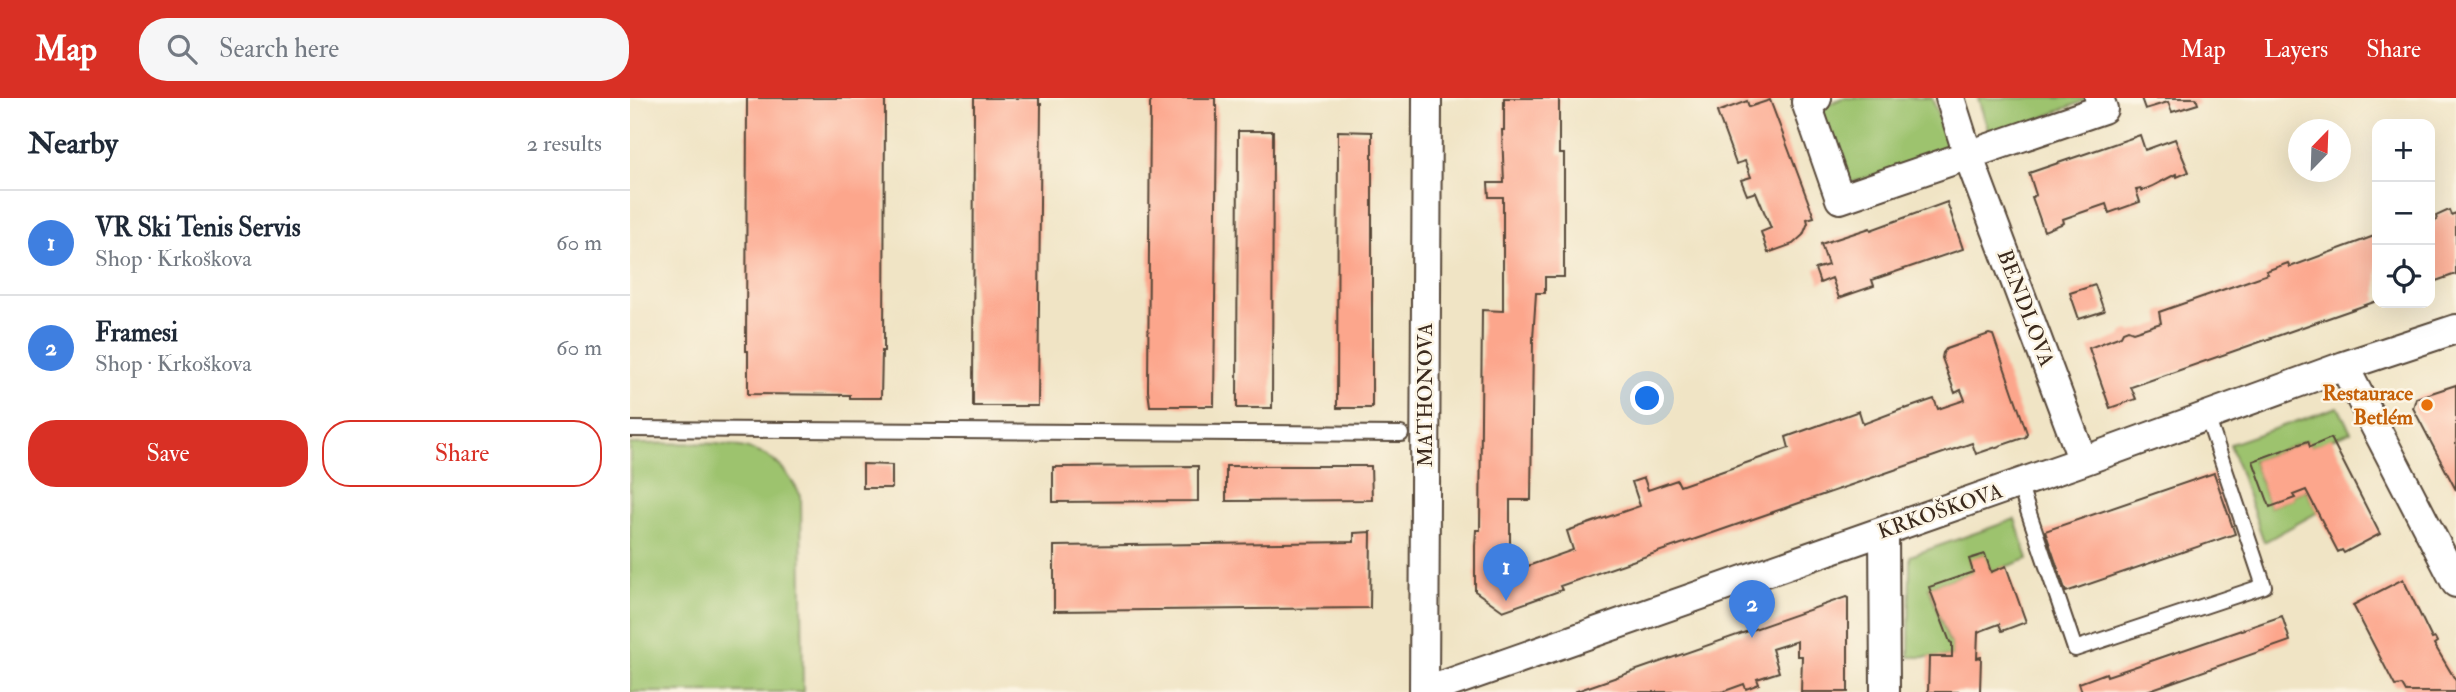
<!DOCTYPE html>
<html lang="en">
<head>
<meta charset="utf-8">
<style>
  :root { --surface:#fff; --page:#f6f6f7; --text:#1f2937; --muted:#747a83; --line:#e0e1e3; --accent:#d93025 }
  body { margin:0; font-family:"IM FELL Double Pica",serif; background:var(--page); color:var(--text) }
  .controls { position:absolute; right:21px; top:21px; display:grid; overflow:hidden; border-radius:14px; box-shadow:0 7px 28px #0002 }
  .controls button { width:63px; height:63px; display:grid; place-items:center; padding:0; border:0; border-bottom:2px solid var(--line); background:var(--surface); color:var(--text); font:35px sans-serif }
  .compass { position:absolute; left:1658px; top:21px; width:63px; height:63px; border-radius:50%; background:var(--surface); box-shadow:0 7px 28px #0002; rotate:23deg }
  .you { position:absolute; left:1018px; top:301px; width:24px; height:24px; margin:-18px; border:5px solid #fff; border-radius:50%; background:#1a73e8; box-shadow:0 0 0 10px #1a73e833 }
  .badge { display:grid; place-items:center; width:46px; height:46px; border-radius:50%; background:var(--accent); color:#fff; font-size:23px; font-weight:700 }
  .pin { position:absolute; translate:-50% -58px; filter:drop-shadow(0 2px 4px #0008) }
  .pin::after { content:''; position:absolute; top:37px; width:24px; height:21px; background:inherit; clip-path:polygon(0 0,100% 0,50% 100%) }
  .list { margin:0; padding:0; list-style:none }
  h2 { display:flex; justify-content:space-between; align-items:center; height:91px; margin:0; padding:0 28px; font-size:30px }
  h2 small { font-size:23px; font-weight:400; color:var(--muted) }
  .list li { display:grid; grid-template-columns:46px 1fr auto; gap:21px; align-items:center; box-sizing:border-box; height:105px; padding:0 28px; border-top:2px solid var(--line) }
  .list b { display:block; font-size:26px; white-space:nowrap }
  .list p { margin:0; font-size:23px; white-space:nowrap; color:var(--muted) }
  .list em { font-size:23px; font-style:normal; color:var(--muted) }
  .actions { display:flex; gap:14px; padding:21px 28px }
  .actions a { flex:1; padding:16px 0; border:2px solid var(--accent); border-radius:28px; text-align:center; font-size:24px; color:var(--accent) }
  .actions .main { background:var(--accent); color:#fff }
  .icon { flex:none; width:38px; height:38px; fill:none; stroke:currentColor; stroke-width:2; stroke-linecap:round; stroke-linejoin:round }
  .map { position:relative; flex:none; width:1826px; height:594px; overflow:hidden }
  header { display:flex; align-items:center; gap:42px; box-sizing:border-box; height:98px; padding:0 35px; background:var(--accent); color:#fff }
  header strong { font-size:33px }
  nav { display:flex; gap:38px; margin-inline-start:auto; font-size:24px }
  .search { width:490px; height:63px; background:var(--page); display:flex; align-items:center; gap:18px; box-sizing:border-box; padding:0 24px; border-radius:28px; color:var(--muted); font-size:26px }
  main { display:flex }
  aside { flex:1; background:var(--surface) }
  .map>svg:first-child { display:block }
  .green { fill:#9dc36e; stroke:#6c7646; stroke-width:2 }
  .building { fill:#fca68c }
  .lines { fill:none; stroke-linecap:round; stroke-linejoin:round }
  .service-casing { stroke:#564637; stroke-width:18 }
  .minor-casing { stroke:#564637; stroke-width:32 }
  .service { stroke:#fff; stroke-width:14 }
  .minor { stroke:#fff; stroke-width:28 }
  .food-dot { fill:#e8710a; stroke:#fcf5e5; stroke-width:2.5 }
  .labels { text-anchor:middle; stroke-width:5; stroke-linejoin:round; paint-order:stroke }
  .street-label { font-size:21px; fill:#3b2a1e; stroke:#fcf5e5 }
  .food-label { font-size:21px; font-weight:bold; fill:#c56008; stroke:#fcf5e5; text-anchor:end }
</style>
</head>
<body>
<header>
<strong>Map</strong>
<div class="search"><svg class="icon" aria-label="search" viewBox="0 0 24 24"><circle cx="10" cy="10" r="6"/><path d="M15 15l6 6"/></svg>Search here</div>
<nav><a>Map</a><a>Layers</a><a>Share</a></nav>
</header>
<main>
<aside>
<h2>Nearby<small>2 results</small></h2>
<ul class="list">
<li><span class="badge" style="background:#3f7fe0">1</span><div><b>VR Ski Tenis Servis</b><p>Shop · Krkoškova</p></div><em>60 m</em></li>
<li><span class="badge" style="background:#3f7fe0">2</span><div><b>Framesi</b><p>Shop · Krkoškova</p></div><em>60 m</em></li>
</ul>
<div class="actions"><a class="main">Save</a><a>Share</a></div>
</aside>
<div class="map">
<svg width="1826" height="594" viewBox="0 0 1826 594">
  <rect width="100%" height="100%" fill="#fcf5e5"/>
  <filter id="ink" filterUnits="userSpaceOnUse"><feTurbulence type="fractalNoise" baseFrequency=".0143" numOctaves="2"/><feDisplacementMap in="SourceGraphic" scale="14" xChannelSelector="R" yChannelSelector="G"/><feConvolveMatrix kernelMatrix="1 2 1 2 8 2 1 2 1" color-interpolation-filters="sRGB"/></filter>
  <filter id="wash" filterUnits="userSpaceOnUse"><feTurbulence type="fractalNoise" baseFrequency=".00686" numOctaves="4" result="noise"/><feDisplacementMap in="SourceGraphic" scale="28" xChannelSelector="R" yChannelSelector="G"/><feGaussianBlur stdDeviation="1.57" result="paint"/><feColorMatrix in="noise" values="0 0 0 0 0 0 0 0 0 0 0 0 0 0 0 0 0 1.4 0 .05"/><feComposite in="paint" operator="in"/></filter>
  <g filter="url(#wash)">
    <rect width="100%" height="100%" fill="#f0e4c5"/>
    <path class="green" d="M1212,0H1302L1321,55L1216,86L1192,15L1195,8Z
      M1348,0H1461L1361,41Z
      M1708,309L1721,334L1680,349L1677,343L1623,363L1640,409L1664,400L1663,397L1676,392L1688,414L1634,444L1600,346Z
      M0,346C41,347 99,339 135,357C152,366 162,382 171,398L173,594H0Z
      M1385,421L1398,461L1361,474L1354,456L1339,462L1343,474L1299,489L1319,544L1322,545V559H1279L1280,458Z"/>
    <g id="blocks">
      <path class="building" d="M117,0H255L254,253H252L251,300H220V297L118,296V253H116Z
        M344,0H409V6H411L408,308H343Z
        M522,0H585V7H587L584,308H520L518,293L520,6Z
        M874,0H929V56H934V179H915V195H906L903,241L901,402H880V457L895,469L943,452L937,433L1010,408L1002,384L1014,380L1018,392L1047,382L1050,388L1159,350L1156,339L1229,313L1233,326L1275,310V311L1304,301L1308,311L1335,302L1331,292L1325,295L1312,260L1313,255L1316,251L1359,236L1363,237L1397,335L1396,339L1346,356L1342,345L930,488L932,492L873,513L845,493V448L846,432H850L852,212L873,213V99H859L858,85H874L872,32H874Z
        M1511,0H1566L1568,6L1542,14L1538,4L1515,11Z
        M1140,2L1184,119L1177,121L1178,125L1173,137L1163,146L1138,155L1131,134L1141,130L1133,111L1126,94L1117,97L1111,82L1121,79L1115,63L1106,66L1087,14L1117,3L1119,9Z
        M608,33H643L642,310H607Z
        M708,33L742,34V310H707Z
        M1510,37L1515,52L1545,41L1559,74L1547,79L1546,76L1523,88L1511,93V91L1506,92L1510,104L1479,115L1476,106L1433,121L1434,125L1414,133L1402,99L1406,97L1399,75Z
        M1317,104L1333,151L1242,182L1244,188L1209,200L1202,180L1190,185L1185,171L1198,167L1191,146L1240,130L1241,132Z
        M1819,112L1821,117L1826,115V176L1800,185V124L1807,122L1806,118Z
        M1747,137V203L1501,289L1506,301L1480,310L1459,250L1491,238L1493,234L1498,232L1503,234L1531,225L1529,214L1638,176L1636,173L1658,165L1660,169Z
        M1465,187L1474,213L1449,221L1440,195Z
        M1826,287V392L1783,310L1786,300Z
        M1701,340L1750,436L1714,455L1712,452L1708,454L1676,392L1663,397L1665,400L1640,409L1623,363L1678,343L1680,349Z
        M233,366L262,367V390H233Z
        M568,368V403L423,404V369Z
        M596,368H741L742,402L596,403Z
        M1584,375L1605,436L1436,494L1415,433Z
        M741,434L740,510L424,513V448L724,444V435Z
        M1355,456L1361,474L1376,468L1396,524L1372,533L1369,526L1348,534L1347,560L1351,559L1350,594H1298L1299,559H1322V545L1320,544L1299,489L1343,474L1339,461Z
        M1773,481L1802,541L1805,540L1807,544L1804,546L1826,583V594H1776L1772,587L1765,588L1723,507Z
        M1216,499L1218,500V594H1171L1172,558H1167V543L1142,551L1149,574L1127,581L1129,586L1116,591L1114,586L1092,594H944Z
        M1652,518L1660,543L1514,594H1452L1449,585L1476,575L1477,578L1489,574Z"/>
    </g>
  </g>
  <g filter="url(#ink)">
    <use href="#blocks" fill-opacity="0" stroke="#564637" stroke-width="2"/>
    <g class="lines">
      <g class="service-casing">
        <path id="service" d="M0,331L771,336
          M1389,386L1445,551L1634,488L1577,318"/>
      </g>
      <g class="minor-casing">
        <path id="minor" d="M797,0L794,594L1453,363L1714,268L1826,231
          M1187,0L1176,4L1210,101L1473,11L1469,0
          M1320,0L1338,57L1453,363
          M1714,268L1826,485
          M1254,433L1255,594"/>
      </g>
      <use href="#service" class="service"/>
      <use href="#minor" class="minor"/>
    </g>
  </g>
  <circle class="food-dot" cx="1797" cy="307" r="7"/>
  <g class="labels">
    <g class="street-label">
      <text transform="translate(1396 210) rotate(69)" y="7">BENDLOVA</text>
      <text transform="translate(795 297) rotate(-90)" y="7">MATHONOVA</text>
      <text transform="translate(1310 413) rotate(-19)" y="7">KRKOŠKOVA</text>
    </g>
    <g class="food-label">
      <text x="1783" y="302">Restaurace<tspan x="1783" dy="24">Betlém</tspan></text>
    </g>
  </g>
</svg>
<div class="controls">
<button>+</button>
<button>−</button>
<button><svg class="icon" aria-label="locate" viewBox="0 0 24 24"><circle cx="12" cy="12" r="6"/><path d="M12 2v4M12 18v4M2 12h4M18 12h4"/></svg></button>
</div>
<svg class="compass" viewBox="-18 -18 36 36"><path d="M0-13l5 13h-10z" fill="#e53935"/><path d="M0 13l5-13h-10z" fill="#747a83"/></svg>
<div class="you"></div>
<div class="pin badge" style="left:876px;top:503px;background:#3f7fe0">1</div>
<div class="pin badge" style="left:1122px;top:540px;background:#3f7fe0">2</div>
</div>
</main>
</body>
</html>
